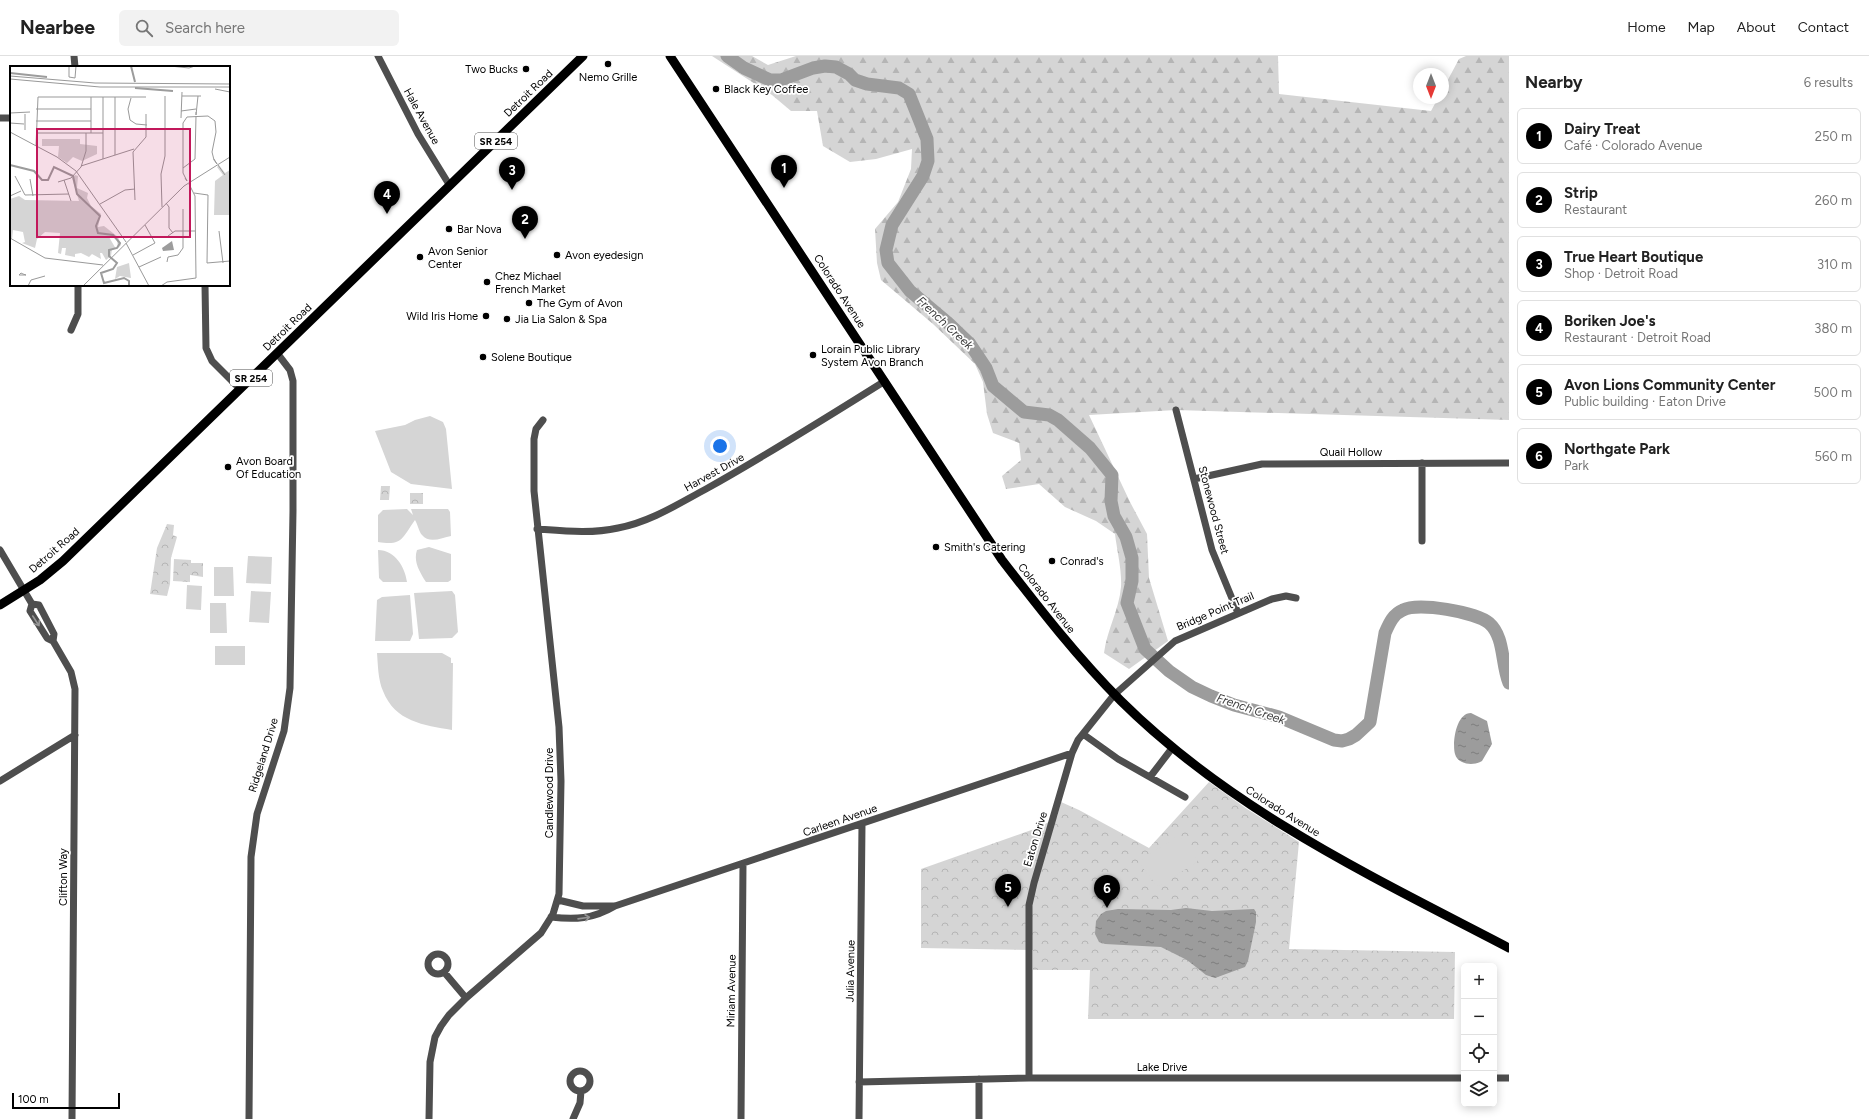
<!DOCTYPE html>
<html lang="en">
<head>
<meta charset="utf-8">
<style>
  :root { --surface:#fff; --page:#f2f2f2; --text:#222; --muted:#767676; --line:#e0e0e0; --accent:#000 }
  body { margin:0; font-family:Figtree,sans-serif; background:var(--page); color:var(--text) }
  .controls { position:absolute; right:12px; bottom:12px; display:grid; overflow:hidden; border-radius:6px; box-shadow:0 2px 10px #0003 }
  .controls button { width:36px; height:36px; display:grid; place-items:center; padding:0; border:0; border-bottom:1px solid var(--line); background:var(--surface); color:var(--text); font:20px sans-serif }
  .compass { position:absolute; left:1413px; top:12px; width:36px; height:36px; border-radius:50%; background:var(--surface); box-shadow:0 2px 10px #0003; rotate:180deg }
  .scale { position:absolute; left:12px; bottom:10px; width:108px; box-sizing:border-box; padding-left:4px; border:2px solid #000; border-top:0; font-size:11px; line-height:14px; white-space:nowrap; color:#000; -webkit-text-stroke:3px #fff; paint-order:stroke }
  .you { position:absolute; left:720px; top:390px; width:14px; height:14px; margin:-10px; border:3px solid #fff; border-radius:50%; background:#1a73e8; box-shadow:0 0 0 6px #1a73e833 }
  .badge { display:grid; place-items:center; width:26px; height:26px; border-radius:50%; background:var(--accent); color:#fff; font-size:13px; font-weight:700 }
  .pin { position:absolute; translate:-50% -33px; filter:drop-shadow(0 1px 2px #0008) }
  .pin::after { content:''; position:absolute; top:21px; width:14px; height:12px; background:inherit; clip-path:polygon(0 0,100% 0,50% 100%) }
  .list { margin:0; padding:0; list-style:none }
  h2 { display:flex; justify-content:space-between; align-items:center; height:52px; margin:0; padding:0 16px; font-size:17px }
  h2 small { font-size:13px; font-weight:400; color:var(--muted) }
  .list li { display:grid; grid-template-columns:26px 1fr auto; gap:12px; align-items:center; box-sizing:border-box; height:56px; margin:0 8px 8px; padding:0 8px; border:1px solid var(--line); border-radius:6px }
  .list b { display:block; font-size:15px; white-space:nowrap }
  .list p { margin:0; font-size:13px; white-space:nowrap; color:var(--muted) }
  .list em { font-size:13px; font-style:normal; color:var(--muted) }
  .icon { flex:none; width:22px; height:22px; fill:none; stroke:currentColor; stroke-width:2; stroke-linecap:round; stroke-linejoin:round }
  .map { position:relative; flex:none; width:1509px; height:1063px; overflow:hidden }
  header { display:flex; align-items:center; gap:24px; box-sizing:border-box; height:56px; padding:0 20px; background:var(--surface); border-bottom:1px solid var(--line) }
  header strong { font-size:19px }
  nav { display:flex; gap:22px; margin-inline-start:auto; font-size:14px }
  .search { width:280px; height:36px; background:var(--page); display:flex; align-items:center; gap:10px; box-sizing:border-box; padding:0 14px; border-radius:6px; color:var(--muted); font-size:15px }
  main { display:flex }
  aside { flex:1; background:var(--surface) }
  .map>svg:first-child { display:block }
  .forest { fill:url(#forest-firs) }
  .park { fill:url(#park-crowns) }
  .pitch { fill:#d5d5d5 }
  .water { fill:url(#water-ripples) }
  .lines { fill:none; stroke-linecap:round; stroke-linejoin:round }
  .river { stroke:#9c9c9c; stroke-width:13 }
  .minor { stroke:#4e4e4e; stroke-width:7 }
  .major { stroke:#000; stroke-width:9 }
  .oneway { stroke:#959595 }
  .poi-dot { fill:#000; stroke:#fff; stroke-width:1.5 }
  .labels { text-anchor:middle; stroke-width:3.5; stroke-linejoin:round; paint-order:stroke }
  .shield { fill:#fff; stroke:#4c4c4c; stroke-width:1 }
  .shield-label { font-size:10px; font-weight:bold; fill:#000 }
  .poi-label { font-size:11px; fill:#000; stroke:#fff; text-anchor:start }
  .street-label { font-size:11px; fill:#000; stroke:#fff }
  .water-label { font-size:12px; font-style:italic; fill:#3d3d3d; stroke:#fff }
  .inset-river { fill:none; stroke:#9c9c9c; stroke-width:2 }
  .inset-road { fill:none; stroke:#999; stroke-width:1 }
  .view { fill:#c2185b; fill-opacity:0.15; stroke:#c2185b; stroke-width:2 }
  .inset-edge { fill:none; stroke:#000; stroke-width:2 }
</style>
</head>
<body>
<header>
<strong>Nearbee</strong>
<div class="search"><svg class="icon" aria-label="search" viewBox="0 0 24 24"><circle cx="10" cy="10" r="6"/><path d="M15 15l6 6"/></svg>Search here</div>
<nav><a>Home</a><a>Map</a><a>About</a><a>Contact</a></nav>
</header>
<main>
<div class="map">
<svg width="1509" height="1063" viewBox="0 0 1509 1063">
  <defs>
    <pattern id="forest-firs" width="22" height="20" patternUnits="userSpaceOnUse"><rect width="22" height="20" fill="#d5d5d5"/><path d="M5 1l3.5 6h-7zM16 11l3.5 6h-7z" fill="#b5b5b5"/></pattern>
    <pattern id="park-crowns" width="20" height="18" patternUnits="userSpaceOnUse"><rect width="20" height="18" fill="#d5d5d5"/><path d="M2 6a3 3 0 1 1 6 0M12 15a3 3 0 1 1 6 0" fill="none" stroke="#b5b5b5"/></pattern>
    <pattern id="water-ripples" width="26" height="14" patternUnits="userSpaceOnUse"><rect width="26" height="14" fill="#9c9c9c"/><path d="M2 4q2-2 4 0t4 0M15 11q2-2 4 0t4 0" fill="none" stroke="#7d7d7d"/></pattern>
  </defs>
  <rect width="100%" height="100%" fill="#fff"/>
  <path class="forest" d="M712,0H752L768,9L796,0H1278L1279,38L1431,55L1438,42H1443V33L1459,3L1466,0H1509V364L1176,354L1089,359L1130,446L1147,478L1149,522L1168,585L1129,613L1104,597C1107,574 1119,554 1121,531C1122,514 1117,495 1115,478L1096,465L1065,451L1039,428L1006,433L1002,420L1021,404L1019,387L993,377L987,358L983,326L975,308L933,268L881,224L877,207L875,173L898,146L911,113L912,93L876,103L850,106L823,90L817,55H791L772,39Z"/>
  <path class="park" d="M381,430H390L389,444H380Z
    M410,437H423V448H410Z
    M167,468L174,469L173,479L177,481L171,502L170,528L167,540L150,538L157,492Z
    M174,503L191,504V507H203V521L190,519V526L173,525Z
    M1209,726L1247,753L1299,786L1289,893L1455,896L1454,963H1088L1090,914H1033V894L921,892V813L1040,771L1057,761L1061,746L1079,754L1149,792Z"/>
  <path class="pitch" d="M430,360L443,366L446,373L452,433L411,428L391,416L375,375L405,369L415,364Z
    M407,453L413,459L411,453H448L450,456L451,480C442,482 429,488 422,479C419,476 418,469 415,464C402,482 403,490 378,486V459L383,454Z
    M429,491L451,498V524L448,526H426C420,516 413,506 417,494Z
    M378,494C395,494 405,511 407,526H383L379,522Z
    M248,500L272,501L271,528L246,527Z
    M214,511H233L234,540H214Z
    M187,529L202,530L201,554L186,553Z
    M251,535L271,536L269,567L249,566Z
    M452,535L455,539L458,576L452,582L419,583L414,537Z
    M410,539L413,578L410,585H375L377,544L382,541Z
    M210,547H226L227,577H210Z
    M215,590H245V609H215Z
    M377,597H442L451,602V607H453L452,674C424,669 395,666 383,635C378,624 378,609 377,597Z
    M1179,779L1198,805L1158,831L1138,806Z"/>
  <path class="water" d="M1471,657L1487,665L1492,688L1482,705C1474,710 1458,709 1455,698C1452,687 1456,657 1471,657Z
    M1186,852L1212,855L1254,853L1256,856V866L1248,905L1245,911L1215,922L1206,919L1187,904L1161,891L1105,888L1099,886L1095,878L1096,865L1101,858L1106,855L1118,853L1171,854Z"/>
  <g class="lines">
    <path class="river" d="M727,0L744,12L770,24H781L813,12L825,10L836,11L849,18L855,24L867,28L899,32L909,38L927,83L928,105L923,120L892,169L886,194L888,207L910,235L948,267L970,288L986,312L993,330L1024,356L1049,359L1058,364L1090,392L1112,419L1111,445L1114,460L1126,481L1132,502V525L1127,547L1145,593L1169,615L1192,631L1211,640L1234,649L1279,661L1334,684L1342,685L1349,683L1356,679L1370,666L1385,577C1389,568 1393,558 1403,554C1418,546 1476,556 1489,567C1505,581 1501,608 1509,627"/>
    <path class="minor" d="M74,0L75,11
      M378,0L418,78L450,130
      M0,62H11
      M205,229L206,292L212,305L240,333
      M71,274L78,258V229
      M1176,354L1212,494L1238,557
      M1422,407V485
      M1194,423L1262,408L1509,407
      M537,473C564,475 592,478 618,472C650,466 678,448 706,433C767,399 826,362 885,325
      M0,494L32,548
      M53,585L47,582L30,555L32,548L39,549L54,578L53,585L71,616L75,633L72,1063
      M1083,678L1118,703L1185,741
      M1150,721L1173,691
      M0,725L75,679
      M558,844L583,850H614
      M551,861C575,864 593,863 615,850L1072,697
      M428 908a10 10 0 1 1 20 0a10 10 0 1 1-20 0Z
      M444,916L466,942
      M570 1025a10 10 0 1 1 20 0a10 10 0 1 1-20 0Z
      M1029,1022V849L1034,827L1072,697L1078,684L1114,639L1175,585L1272,543L1286,540L1296,542
      M1494,1022H1509
      M859,1026L1029,1022H1464
      M249,1063L251,801L257,758L284,675L290,632L293,455V325L290,314L277,297
      M429,1063L430,1006L435,981L441,970L449,959L466,942L541,877L553,858L559,838L561,725L559,671L534,435V383L536,373L543,364
      M573,1063L580,1047L581,1035
      M741,1063L743,808
      M859,1063L862,768
      M979,1063V1023"/>
    <path class="major" d="M670,0L1002,504C1040,553 1077,601 1121,645C1232,755 1373,821 1509,892
      M0,549L40,524L63,505L583,0"/>
  </g>
  <defs><path id="oneway-shaft" d="M-6 0H5M1.5-3L5.5 0L1.5 3" fill="none" stroke-width="1.6" stroke-linecap="round" stroke-linejoin="round"/></defs>
  <g class="oneway">
    <use href="#oneway-shaft" transform="translate(36 565) rotate(57)"/>
    <use href="#oneway-shaft" transform="translate(584 862) rotate(-8)"/>
  </g>
  <g class="poi-dot">
    <circle cx="608" cy="8" r="4"/>
    <circle cx="526" cy="13" r="4"/>
    <circle cx="716" cy="33" r="4"/>
    <circle cx="449" cy="173" r="4"/>
    <circle cx="557" cy="199" r="4"/>
    <circle cx="420" cy="201" r="4"/>
    <circle cx="487" cy="226" r="4"/>
    <circle cx="529" cy="247" r="4"/>
    <circle cx="486" cy="260" r="4"/>
    <circle cx="507" cy="263" r="4"/>
    <circle cx="813" cy="299" r="4"/>
    <circle cx="483" cy="301" r="4"/>
    <circle cx="228" cy="411" r="4"/>
    <circle cx="936" cy="491" r="4"/>
    <circle cx="1052" cy="505" r="4"/>
  </g>
  <g class="labels">
    <g class="shield">
      <rect x="475" y="77" width="42" height="16" rx="3"/>
      <rect x="230" y="314" width="42" height="16" rx="3"/>
    </g>
    <g class="shield-label">
      <text x="496" y="89">SR 254</text>
      <text x="251" y="326">SR 254</text>
    </g>
    <g class="poi-label">
      <text x="518" y="17" text-anchor="end">Two Bucks</text>
      <text x="608" y="25" text-anchor="middle">Nemo Grille</text>
      <text x="724" y="37">Black Key Coffee</text>
      <text x="457" y="177">Bar Nova</text>
      <text x="428" y="199">Avon Senior<tspan x="428" dy="13">Center</tspan></text>
      <text x="565" y="203">Avon eyedesign</text>
      <text x="495" y="224">Chez Michael<tspan x="495" dy="13">French Market</tspan></text>
      <text x="537" y="251">The Gym of Avon</text>
      <text x="478" y="264" text-anchor="end">Wild Iris Home</text>
      <text x="515" y="267">Jia Lia Salon &amp; Spa</text>
      <text x="821" y="297">Lorain Public Library<tspan x="821" dy="13">System Avon Branch</tspan></text>
      <text x="491" y="305">Solene Boutique</text>
      <text x="236" y="409">Avon Board<tspan x="236" dy="13">Of Education</tspan></text>
      <text x="944" y="495">Smith's Catering</text>
      <text x="1060" y="509">Conrad's</text>
    </g>
    <g class="street-label">
      <text transform="translate(528 37) rotate(-44)" y="4">Detroit Road</text>
      <text transform="translate(422 60) rotate(61)" y="4">Hale Avenue</text>
      <text transform="translate(840 235) rotate(57)" y="4">Colorado Avenue</text>
      <text transform="translate(287 271) rotate(-44)" y="4">Detroit Road</text>
      <text x="1351" y="400">Quail Hollow</text>
      <text transform="translate(714 416) rotate(-29)" y="4">Harvest Drive</text>
      <text transform="translate(1214 454) rotate(75)" y="4">Stonewood Street</text>
      <text transform="translate(54 494) rotate(-41)" y="4">Detroit Road</text>
      <text transform="translate(1047 542) rotate(52)" y="4">Colorado Avenue</text>
      <text transform="translate(1215 555) rotate(-23)" y="4">Bridge Point Trail</text>
      <text transform="translate(263 699) rotate(-73)" y="4">Ridgeland Drive</text>
      <text transform="translate(549 737) rotate(-90)" y="4">Candlewood Drive</text>
      <text transform="translate(1283 755) rotate(32)" y="4">Colorado Avenue</text>
      <text transform="translate(840 764) rotate(-19)" y="4">Carleen Avenue</text>
      <text transform="translate(1035 783) rotate(-73)" y="4">Eaton Drive</text>
      <text transform="translate(63 821) rotate(-90)" y="4">Clifton Way</text>
      <text transform="translate(850 915) rotate(-89)" y="4">Julia Avenue</text>
      <text transform="translate(731 935) rotate(-89)" y="4">Miriam Avenue</text>
      <text x="1162" y="1015">Lake Drive</text>
    </g>
    <g class="water-label">
      <text transform="translate(945 267) rotate(43)" y="4">French Creek</text>
      <text transform="translate(1251 653) rotate(19)" y="4">French Creek</text>
    </g>
  </g>
  <g transform="translate(10 10)">
    <rect width="220" height="220" fill="#fff"/>
    <path d="M65,109L68,110L67,122L78,127L77,132L81,140L91,148L88,161L94,160L108,171L111,179L108,182L107,174L102,170L99,171L106,183H102L101,190L96,194L92,187H90L91,193L82,188L79,191L71,187L65,188V191L55,189L56,182H52L51,188L48,187L50,167L35,166L27,173L25,182L12,177L15,176L13,166L3,164L2,173L0,171V133L9,130L15,134L69,135L62,112Z" fill="#d5d5d5"/>
    <path d="M119,197L121,212L110,210L105,213L107,201Z" fill="#d5d5d5"/>
    <path d="M32,73H70V78L87,80V88L72,95L63,91L57,97L48,91L49,80H32ZM209,99L215,107L220,104V149H204L205,115L213,109L207,101Z" fill="#d5d5d5"/>
    <path d="M162,175L164,184L153,185L152,182Z" fill="#9c9c9c"/>
    <path class="inset-river" d="M121,0L125,16M0,7L37,11M125,22L163,25M0,99L24,105L32,114H38L44,101L63,110L67,128L90,150L86,160L88,167L103,169L110,177L107,182L99,184V190L107,197L103,203L91,207L94,217L114,212L119,215V220"/>
    <path class="inset-road" d="M59,0V11L65,12L66,0M160,0L179,2L185,0M0,10L85,17L220,18M0,13L90,21H220M205,23L220,26M172,30H191M121,32L118,43L120,54L126,58L137,59M26,43H81M171,45L186,43M186,46V49L188,30M0,47L20,46M15,48V64M171,52L172,26M26,55H81M0,57L14,58M0,57V42M0,66L47,91L66,105L116,176M26,67H93M81,67V31M26,80L28,31H136M105,89V31M93,93V31M208,99L215,109M71,100L124,83M173,102L185,93L186,50M5,110L15,129L59,128M175,112L177,115L173,107V57L177,51L198,50L205,55L206,66L202,86L204,94L207,98L204,93M20,113L23,130M54,114L61,135M48,116L61,112L71,101L76,85V67M184,127L198,129L197,197L220,195M0,130L11,125M125,134L123,86L136,71V48M156,137L159,141V162L163,167M90,138L115,124L125,123M152,141L151,108L155,90V30M209,165L213,197M158,170L165,165H185M0,172L35,192L93,199M116,177L139,220M123,189L145,177L135,159M168,189L173,182V143M157,196L158,191L168,189M129,201L151,191M11,207L13,208L16,209H9ZM18,220L21,214L35,210M73,220L174,120L220,91M151,220L157,216L186,212L185,130L179,118"/>
    <path class="view" d="M27,63H180V171H27Z"/>
    <rect width="220" height="220" class="inset-edge"/>
  </g>
</svg>
<div class="controls">
<button>+</button>
<button>−</button>
<button><svg class="icon" aria-label="locate" viewBox="0 0 24 24"><circle cx="12" cy="12" r="6"/><path d="M12 2v4M12 18v4M2 12h4M18 12h4"/></svg></button>
<button><svg class="icon" aria-label="layers" viewBox="0 0 24 24"><path d="M12 4l9 5-9 5-9-5zM3 14l9 5 9-5"/></svg></button>
</div>
<svg class="compass" viewBox="-18 -18 36 36"><path d="M0-13l5 13h-10z" fill="#e53935"/><path d="M0 13l5-13h-10z" fill="#767676"/></svg>
<div class="scale">100 m</div>
<div class="you"></div>
<div class="pin badge" style="left:784px;top:132px">1</div>
<div class="pin badge" style="left:525px;top:183px">2</div>
<div class="pin badge" style="left:512px;top:134px">3</div>
<div class="pin badge" style="left:387px;top:158px">4</div>
<div class="pin badge" style="left:1008px;top:851px">5</div>
<div class="pin badge" style="left:1107px;top:852px">6</div>
</div>
<aside>
<h2>Nearby<small>6 results</small></h2>
<ul class="list">
<li><span class="badge">1</span><div><b>Dairy Treat</b><p>Café · Colorado Avenue</p></div><em>250 m</em></li>
<li><span class="badge">2</span><div><b>Strip</b><p>Restaurant</p></div><em>260 m</em></li>
<li><span class="badge">3</span><div><b>True Heart Boutique</b><p>Shop · Detroit Road</p></div><em>310 m</em></li>
<li><span class="badge">4</span><div><b>Boriken Joe's</b><p>Restaurant · Detroit Road</p></div><em>380 m</em></li>
<li><span class="badge">5</span><div><b>Avon Lions Community Center</b><p>Public building · Eaton Drive</p></div><em>500 m</em></li>
<li><span class="badge">6</span><div><b>Northgate Park</b><p>Park</p></div><em>560 m</em></li>
</ul>
</aside>
</main>
</body>
</html>
